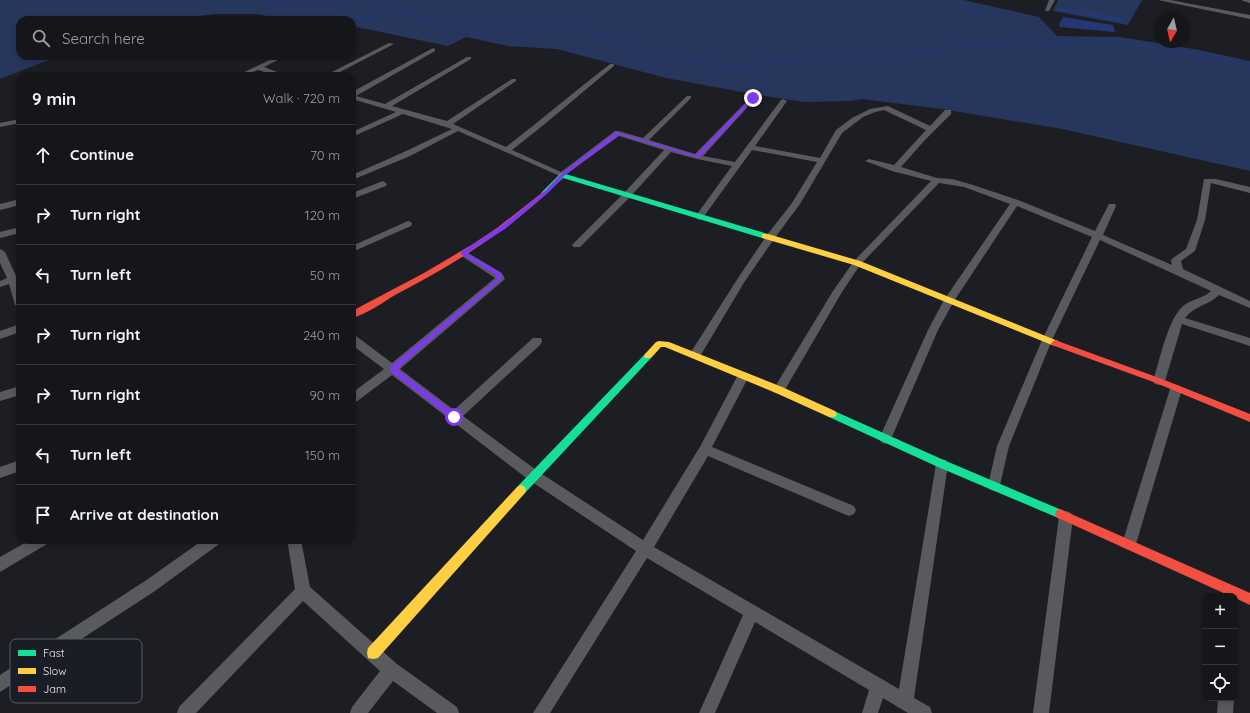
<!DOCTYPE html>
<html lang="en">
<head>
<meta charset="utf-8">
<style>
  :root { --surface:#15161a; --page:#222327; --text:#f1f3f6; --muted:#9d9fa2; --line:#343539 }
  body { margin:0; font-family:Quicksand,sans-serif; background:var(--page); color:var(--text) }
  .controls { position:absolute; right:12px; bottom:12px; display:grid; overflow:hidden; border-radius:8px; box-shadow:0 2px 6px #0003 }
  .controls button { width:36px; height:36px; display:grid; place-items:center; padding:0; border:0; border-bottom:1px solid var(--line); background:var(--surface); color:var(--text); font:20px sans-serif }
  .compass { position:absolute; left:1154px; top:12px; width:36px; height:36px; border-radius:50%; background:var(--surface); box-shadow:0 2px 6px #0003; rotate:188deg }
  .stop { position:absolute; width:12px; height:12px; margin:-9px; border:3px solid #7c3aed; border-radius:50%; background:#fff }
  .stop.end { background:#7c3aed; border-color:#fff; box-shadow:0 1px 4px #0008 }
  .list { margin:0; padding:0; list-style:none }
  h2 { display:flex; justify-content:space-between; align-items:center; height:52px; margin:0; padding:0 16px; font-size:17px }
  h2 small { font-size:13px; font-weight:400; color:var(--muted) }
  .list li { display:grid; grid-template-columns:26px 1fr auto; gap:12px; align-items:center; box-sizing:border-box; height:60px; padding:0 16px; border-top:1px solid var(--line) }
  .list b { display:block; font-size:15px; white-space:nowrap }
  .list em { font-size:13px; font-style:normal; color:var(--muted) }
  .icon { flex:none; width:22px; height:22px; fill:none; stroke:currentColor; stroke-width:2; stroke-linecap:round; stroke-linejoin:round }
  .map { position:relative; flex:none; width:1250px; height:713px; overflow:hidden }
  .search { position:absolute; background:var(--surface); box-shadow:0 2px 6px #0003; left:16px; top:16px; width:340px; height:44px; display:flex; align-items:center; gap:10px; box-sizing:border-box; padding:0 14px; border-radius:12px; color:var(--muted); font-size:15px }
  .panel { position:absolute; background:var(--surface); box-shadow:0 2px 6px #0003; left:16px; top:72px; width:340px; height:472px; border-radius:12px }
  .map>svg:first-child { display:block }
  .green { fill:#26365d }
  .water { fill:#243973 }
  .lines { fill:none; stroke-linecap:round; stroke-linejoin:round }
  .stream { stroke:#243973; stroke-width:1.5 }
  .street { fill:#595a5d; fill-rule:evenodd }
  .fast { fill:#16e098; fill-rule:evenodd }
  .slow { fill:#ffcf43; fill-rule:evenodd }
  .jam { fill:#f24e42; fill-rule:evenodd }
  .route { fill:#7c3aed }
  .key { fill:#191d26; stroke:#585b64; stroke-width:1 }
  .key-label { font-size:11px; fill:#eaedf3 }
</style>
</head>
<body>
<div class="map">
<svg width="1250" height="713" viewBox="0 0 1250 713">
  <rect width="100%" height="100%" fill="#1c1e23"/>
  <path class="green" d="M0,0H964L1039,17L1057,36L1120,37L1199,50L1250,61V171L1062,129L942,109L862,99L850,101L805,102L758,95L666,78L557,49L508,46L466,37L448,46L352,26V20H288L257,14H216L165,20H20V56H59L0,79Z
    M1058,0H1142L1128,25L1053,11Z"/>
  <path class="water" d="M1059,7L1123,18L1122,22L1058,10Z
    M1063,17L1113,25L1115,32L1060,27L1059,24Z"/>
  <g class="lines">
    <path class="stream" d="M266,0L325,10L350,17L411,15L432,18L471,32L486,33L506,25L541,24L566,27L623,40L643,52L688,61L733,66L970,46L1111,41L1173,50L1250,65"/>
    <path class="street" d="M1049,0H1055L1049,11H1045Z
      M1158,0H1170L1250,15V19Z
      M1242,0H1250V3L1243,1Z
      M389,43L394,44L332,76H324Z
      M433,48L435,49V51L356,96L385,104L467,57H471V59L392,106L447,121L512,79H516V81L453,124L506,147C541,120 575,91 610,64H614V66C580,94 547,123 512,150L561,172L615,131H618L643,138L687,96H691V98L649,140L695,154L751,97H755V99L703,156L735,162L781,100L783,99L787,101L755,146L820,158L836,130L852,118L870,109L888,106L930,126L945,110H951V114L924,141L901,167L937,178L952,179L970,184L1018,200L1095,231L1109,204H1115L1116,206L1103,235L1172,265L1171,260L1173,258L1186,249L1197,220L1204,179H1216L1250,187V193L1211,183L1205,220L1195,251L1181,261L1183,269L1250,301V308L1219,295C1209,305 1194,306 1185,318L1250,338V346L1182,324L1165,381L1163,384L1159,385L1155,384L1153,381C1160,360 1167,322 1182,307C1190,299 1203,299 1211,291L1100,240L1052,340L1009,446L1000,485L999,489L994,491L989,489L988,485L997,446L1042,340L1092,237L1017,206L954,301L938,330L891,439L889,442L885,444L881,442L879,439L928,330L944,300L1010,204L964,187L939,183L860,265L842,292L783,393L779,394L775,393L773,390L833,291L854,261L931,181L892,171L865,161L869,159L894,165L926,130L884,110L875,112L863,117L842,133L800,204L774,239L745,281L699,358H691L690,355L691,352L738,278L767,235L792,203L817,162L752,150L702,219L699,220L695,217L732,166L697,159L671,152L630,197L580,247H574L572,245L624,193L664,150L619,136L562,177L458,131L410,156L352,180V175L404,152L452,129L403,114L352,137V132L396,112L352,99V92Z
      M278,56H286L264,67L288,76H278L258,70L244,76H236Z
      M20,119V123L0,127V123Z
      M383,181L387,184L386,186L352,199V193Z
      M20,199V205L0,210V204Z
      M408,221L411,222L412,224L411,226L352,252V246Z
      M20,227V233L0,238V232Z
      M0,249L5,252L16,276L20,275V281L18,282L20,288V308L15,305L9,284L0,287V281L7,278L0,263Z
      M463,250L502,273L505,279L400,369L454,410L533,338H541L542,341L541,344L463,416L539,472L643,540L701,445L739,373L743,372L747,373L749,376L712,447L854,506L856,510L854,514L849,516L844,514L708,456L654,547L899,689L936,464L938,460L942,459L946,460L948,464L914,698L930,707L932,713H908L883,698L878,713H862L869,690L755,622L715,713H699L743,615L647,558L550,713H533L636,551L529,480L392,375L356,402L352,403V393L384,369L352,345V335L356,336L392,363L495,278L460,255L458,253Z
      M20,324V332L0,339V331Z
      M1176,385L1180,386L1182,389L1136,544L1134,548L1129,550L1124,548L1122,544L1170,389L1172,386Z
      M20,386V395L0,401V392Z
      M20,460V471L0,478V467Z
      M1066,511L1071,513L1073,517L1049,713H1033L1059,517L1061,513Z
      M30,540H49L47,544L0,572V557Z
      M203,540H221L219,544L155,591L0,692V675L145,581Z
      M286,540H301L310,587L397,664L457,707L459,713H437L393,681L368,713H350L352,707L380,671L303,601L196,713H177L179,707L295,589L288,545Z
      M1218,698H1234L1233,713H1217Z"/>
    <path class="fast" d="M562,173L768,234L769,236L768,238H762L563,178L545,195H541V193L560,174Z
      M648,353L651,354L652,356L651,358L525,493L521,495L517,493L516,490L517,487L645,354Z
      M832,410L946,461L1064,511L1065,514L1064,517L1060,519L1056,517L938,467L829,417L827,414L829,411Z"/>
    <path class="slow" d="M762,234H768L860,261L1058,341L1059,343L1055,346L1052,345L854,265L762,238Z
      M659,341L669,342L782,387L835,411L837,414L835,417H829L776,393L665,347H661L651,358H645L644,356L645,354L656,342Z
      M521,485L525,487L526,490L525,493L378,658L373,659L368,658L367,653L368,648L517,487Z"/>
    <path class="jam" d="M543,192L545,193V195C500,236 449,267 395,295C382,303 367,314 352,318V311L424,273L473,244L497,228Z
      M1055,340L1162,379L1250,414V422L1156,383L1052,345L1051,343Z
      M1060,509L1250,593V605L1235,598V596H1230L1056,517L1055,514L1056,511Z"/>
  </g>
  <path class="route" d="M752,97L755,98L699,158L619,135L564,176L549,192L505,229L467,253L501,273L502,279L397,369L457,415V419H452L390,371V367L497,279L496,275L461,254V252L501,226L546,190L561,174L616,132L696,155Z"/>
  <rect x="10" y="639" width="132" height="64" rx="6" class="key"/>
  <rect x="18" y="650" width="18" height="6" fill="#16e098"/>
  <rect x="18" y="668" width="18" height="6" fill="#ffcf43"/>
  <rect x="18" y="686" width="18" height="6" fill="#f24e42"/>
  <g class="key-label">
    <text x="43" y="657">Fast</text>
    <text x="43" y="675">Slow</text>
    <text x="43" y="693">Jam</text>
  </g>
</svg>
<div class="controls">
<button>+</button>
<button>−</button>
<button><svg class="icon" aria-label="locate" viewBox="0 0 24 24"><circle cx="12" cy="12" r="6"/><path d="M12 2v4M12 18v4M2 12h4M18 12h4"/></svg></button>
</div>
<svg class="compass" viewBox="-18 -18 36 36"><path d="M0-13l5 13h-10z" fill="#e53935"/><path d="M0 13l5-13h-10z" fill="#9d9fa2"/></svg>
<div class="stop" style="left:454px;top:417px"></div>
<div class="stop end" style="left:753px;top:98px"></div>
<div class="search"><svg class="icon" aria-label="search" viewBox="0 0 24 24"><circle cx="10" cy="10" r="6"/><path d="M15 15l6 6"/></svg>Search here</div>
<section class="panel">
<h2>9 min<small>Walk · 720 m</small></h2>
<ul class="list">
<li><svg class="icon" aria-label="ahead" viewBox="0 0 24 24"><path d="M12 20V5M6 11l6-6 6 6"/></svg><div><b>Continue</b></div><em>70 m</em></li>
<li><svg class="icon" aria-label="right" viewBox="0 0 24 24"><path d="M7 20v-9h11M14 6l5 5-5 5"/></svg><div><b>Turn right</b></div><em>120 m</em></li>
<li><svg class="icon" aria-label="left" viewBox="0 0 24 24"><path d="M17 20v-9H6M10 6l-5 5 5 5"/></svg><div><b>Turn left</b></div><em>50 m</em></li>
<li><svg class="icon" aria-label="right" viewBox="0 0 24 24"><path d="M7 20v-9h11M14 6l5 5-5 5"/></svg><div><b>Turn right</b></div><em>240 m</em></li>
<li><svg class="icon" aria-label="right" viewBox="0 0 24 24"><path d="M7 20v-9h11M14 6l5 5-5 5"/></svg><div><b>Turn right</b></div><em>90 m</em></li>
<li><svg class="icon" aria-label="left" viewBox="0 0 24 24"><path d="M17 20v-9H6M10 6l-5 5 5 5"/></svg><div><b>Turn left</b></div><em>150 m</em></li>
<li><svg class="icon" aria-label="arrive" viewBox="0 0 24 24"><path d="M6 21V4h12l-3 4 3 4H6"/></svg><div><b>Arrive at destination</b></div></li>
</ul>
</section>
</div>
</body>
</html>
